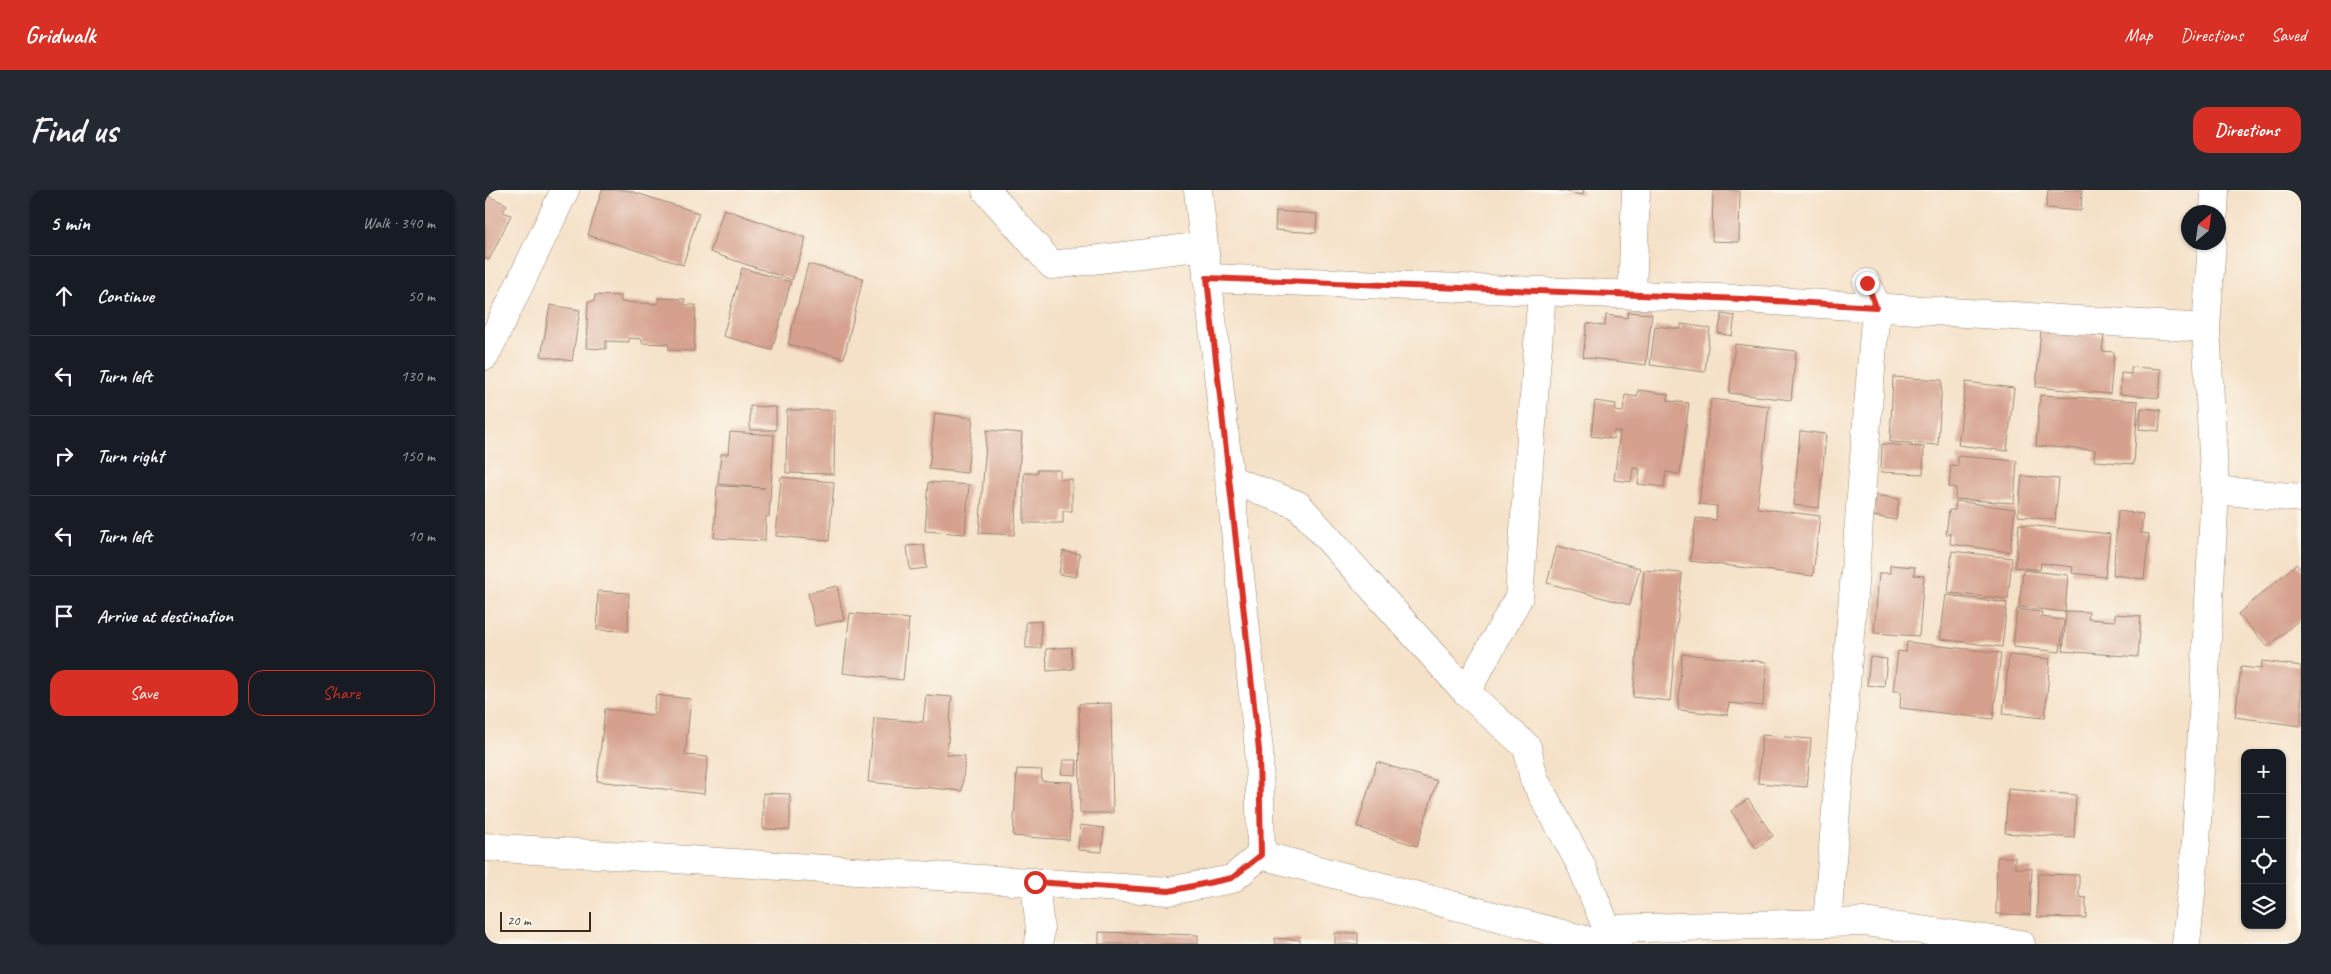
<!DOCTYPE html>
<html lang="en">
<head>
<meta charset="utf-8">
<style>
  :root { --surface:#171b24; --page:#242831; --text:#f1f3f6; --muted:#9ea1a6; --line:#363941; --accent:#d93025 }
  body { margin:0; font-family:Caveat,sans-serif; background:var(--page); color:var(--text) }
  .controls { position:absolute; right:15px; bottom:15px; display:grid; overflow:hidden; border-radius:10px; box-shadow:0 1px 4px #0004 }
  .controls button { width:45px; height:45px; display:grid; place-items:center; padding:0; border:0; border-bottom:1px solid var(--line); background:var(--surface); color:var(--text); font:25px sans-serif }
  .compass { position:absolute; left:1696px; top:15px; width:45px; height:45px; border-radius:50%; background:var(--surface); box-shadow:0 1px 4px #0004; rotate:29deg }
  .scale { position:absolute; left:15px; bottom:12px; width:91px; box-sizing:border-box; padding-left:5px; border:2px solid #3b2a1e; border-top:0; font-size:14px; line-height:18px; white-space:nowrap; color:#3b2a1e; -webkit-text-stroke:4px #fbf7ec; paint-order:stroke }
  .stop { position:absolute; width:15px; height:15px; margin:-11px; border:4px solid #d93025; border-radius:50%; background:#fff }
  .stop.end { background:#d93025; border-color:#fff; box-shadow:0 1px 5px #0008 }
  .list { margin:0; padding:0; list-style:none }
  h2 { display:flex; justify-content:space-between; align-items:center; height:65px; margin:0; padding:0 20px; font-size:21px }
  h2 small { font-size:16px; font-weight:400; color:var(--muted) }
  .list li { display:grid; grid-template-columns:32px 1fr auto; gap:15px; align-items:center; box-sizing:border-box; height:80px; padding:0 20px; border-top:1px solid var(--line) }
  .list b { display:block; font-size:19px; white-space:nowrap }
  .list em { font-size:16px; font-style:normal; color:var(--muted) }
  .actions { display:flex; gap:10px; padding:15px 20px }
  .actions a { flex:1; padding:11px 0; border:1px solid var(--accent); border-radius:15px; text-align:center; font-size:18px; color:var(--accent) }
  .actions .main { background:var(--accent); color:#fff }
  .icon { flex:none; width:28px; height:28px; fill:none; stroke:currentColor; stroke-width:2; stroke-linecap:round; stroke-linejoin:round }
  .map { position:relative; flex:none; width:1816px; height:754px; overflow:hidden; border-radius:15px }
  header { display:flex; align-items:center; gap:30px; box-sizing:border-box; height:70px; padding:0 25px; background:var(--accent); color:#fff }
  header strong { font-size:24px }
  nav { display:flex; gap:28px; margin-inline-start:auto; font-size:18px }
  .intro { display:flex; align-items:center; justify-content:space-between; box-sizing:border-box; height:120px; padding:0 30px }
  h1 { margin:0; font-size:35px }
  .button { padding:12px 22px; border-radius:15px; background:var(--accent); color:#fff; font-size:18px; font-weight:700 }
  main { display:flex; gap:30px; padding:0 30px }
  aside { flex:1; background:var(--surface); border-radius:15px; box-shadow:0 1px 4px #0004 }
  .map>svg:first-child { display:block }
  .building { fill:#d5a08d }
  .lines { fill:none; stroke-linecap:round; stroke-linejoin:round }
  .minor-casing { stroke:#988673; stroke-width:29 }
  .minor { stroke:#fff; stroke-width:28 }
  .route { stroke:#d93025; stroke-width:6 }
</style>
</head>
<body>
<header>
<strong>Gridwalk</strong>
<nav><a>Map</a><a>Directions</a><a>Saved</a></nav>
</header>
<div class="intro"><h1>Find us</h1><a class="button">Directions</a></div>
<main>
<aside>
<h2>5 min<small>Walk · 340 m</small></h2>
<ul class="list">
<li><svg class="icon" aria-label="ahead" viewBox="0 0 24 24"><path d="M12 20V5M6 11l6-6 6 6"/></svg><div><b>Continue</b></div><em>50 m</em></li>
<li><svg class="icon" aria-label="left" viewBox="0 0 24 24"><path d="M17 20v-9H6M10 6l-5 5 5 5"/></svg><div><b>Turn left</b></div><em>130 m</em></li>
<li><svg class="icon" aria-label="right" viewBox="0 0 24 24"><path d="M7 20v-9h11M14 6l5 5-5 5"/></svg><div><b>Turn right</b></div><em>150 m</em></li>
<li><svg class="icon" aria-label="left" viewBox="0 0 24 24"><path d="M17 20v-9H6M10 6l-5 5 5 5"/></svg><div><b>Turn left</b></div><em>10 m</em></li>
<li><svg class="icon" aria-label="arrive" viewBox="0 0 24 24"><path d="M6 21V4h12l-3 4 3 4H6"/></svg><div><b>Arrive at destination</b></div></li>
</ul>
<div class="actions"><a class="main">Save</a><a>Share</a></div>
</aside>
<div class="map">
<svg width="1816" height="754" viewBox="0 0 1816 754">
  <rect width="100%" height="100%" fill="#fbf7ec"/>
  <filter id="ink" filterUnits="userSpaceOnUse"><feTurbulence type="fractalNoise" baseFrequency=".02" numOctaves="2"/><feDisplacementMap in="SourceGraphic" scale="10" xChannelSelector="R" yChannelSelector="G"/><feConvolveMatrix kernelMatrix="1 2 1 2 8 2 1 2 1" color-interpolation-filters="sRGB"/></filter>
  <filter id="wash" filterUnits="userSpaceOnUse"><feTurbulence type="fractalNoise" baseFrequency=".0096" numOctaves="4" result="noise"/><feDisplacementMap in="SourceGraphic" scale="20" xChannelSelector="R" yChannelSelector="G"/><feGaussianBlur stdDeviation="1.12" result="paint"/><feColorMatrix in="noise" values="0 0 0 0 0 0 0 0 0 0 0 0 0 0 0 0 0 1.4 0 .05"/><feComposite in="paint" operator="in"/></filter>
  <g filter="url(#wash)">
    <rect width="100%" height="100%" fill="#f5e1c8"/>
    <g id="blocks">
      <path class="building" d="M117,0H142L214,23L198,75L103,45Z
        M1072,0H1099L1098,5Z
        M1228,0L1255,1L1254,52L1227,51Z
        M1563,0H1597L1596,21L1561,18Z
        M0,4L22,15L18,22L26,25L4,70L0,68Z
        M239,19L321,48L307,90L225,62Z
        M791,21L832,24L831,43L790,40Z
        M323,74L378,88L359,168L303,154Z
        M257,78L306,92L287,160L238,146Z
        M110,105L136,106V112L173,114V108L200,109V115H211L209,161L184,160L183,154L157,153V149L144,148V152L121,151V159L101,158L103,111H109Z
        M65,115L95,120L87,171L56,166Z
        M1143,122L1167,124L1161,175L1098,167L1102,133L1120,136L1121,125L1142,128Z
        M1237,124L1250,126L1247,146L1233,143Z
        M1196,134L1225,138L1220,182L1165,175L1170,136L1196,139Z
        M1556,140L1619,146L1617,161L1629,162L1625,204L1551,197Z
        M1250,154L1311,161L1306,210L1244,203Z
        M1646,177L1676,179L1674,208L1635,204L1636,183L1646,184Z
        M1408,187L1457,190L1453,255L1405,252Z
        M1481,192L1529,198L1522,261L1473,255Z
        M1153,200L1183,204V211L1204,213L1195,284L1181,282L1179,297L1153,294L1155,279L1148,278L1146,292L1129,290L1135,242L1129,241L1128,249L1106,246L1110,211L1131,214L1130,221L1138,222L1140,205L1152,207Z
        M1555,205L1653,211L1649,274L1609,271L1610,260L1551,256Z
        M1226,209L1284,216L1272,318L1335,326L1328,386L1205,371L1211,328L1231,330L1232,316L1214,314Z
        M265,216L291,217V240H265Z
        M1656,218L1676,220L1674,241L1654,239Z
        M302,220H350L349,284L301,283Z
        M450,223L488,228L482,283L444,279Z
        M502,240L537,243L529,345L494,343Z
        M1315,241L1341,244L1334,318L1309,315Z
        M245,242L289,245L284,327L281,326L280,351L229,348L232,296L280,298L233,294L236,264H243Z
        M1397,254L1439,257L1438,284L1396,282Z
        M1473,266L1532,271L1529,313L1470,309L1471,298L1464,297L1466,275L1473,276Z
        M552,280H575V289H587V321H578V333H539V283H552Z
        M1537,286L1574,289L1570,330L1533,326Z
        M296,287L349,292L344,351L291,346Z
        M444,292L484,295L480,344L440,341Z
        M1391,305L1414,309L1411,330L1388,326Z
        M1471,311L1530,319L1525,362L1465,354L1466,344H1461L1464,320H1470Z
        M1633,321L1658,324L1656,343L1664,344L1659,389L1628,385Z
        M1534,334L1625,344L1620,387L1587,383L1588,377L1556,373L1555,380L1530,377Z
        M439,355L442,378L425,380L422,356Z
        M1072,356L1155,378L1145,415L1062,393Z
        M578,361L595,364L591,387L574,384Z
        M1467,361L1527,368L1523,409L1463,403Z
        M1811,374L1816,380V428L1783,457L1753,424Z
        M1405,375L1430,377L1429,385L1439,386L1434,446L1389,443L1394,383H1405Z
        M1159,380L1197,383L1185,511L1148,507Z
        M1538,380L1583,385L1580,422L1534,417Z
        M352,396L359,430L330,436L323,403Z
        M113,401L144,403L143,441L112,440Z
        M1461,405L1522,413L1517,457L1455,449Z
        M1532,419L1557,422L1556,427L1579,430L1575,462L1528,457Z
        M1581,421L1604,422L1603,429L1630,431V424L1656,426L1653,467L1578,461Z
        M365,423L424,429L418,490L358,483Z
        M556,431V458H541V432Z
        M1422,452L1516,463L1508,529L1415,518L1416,501H1408L1413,461L1421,462Z
        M586,457L588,479L562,481L561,459Z
        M1197,464L1282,472L1278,516L1244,513L1243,525L1193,520Z
        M1524,465L1565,469L1560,528L1518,524Z
        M1385,467L1402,469L1399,497L1382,495Z
        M1777,471L1816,476V536L1750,527L1756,477L1776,479Z
        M171,505L206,509L200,565L223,567L219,604L112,591L120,519L168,525Z
        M441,505L467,507L462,564L480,566L477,601L383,592L389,528L438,532Z
        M626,513L628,623H595L594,514Z
        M1277,545L1326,549L1322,597L1273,593Z
        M578,570H592L591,585L576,584Z
        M892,572L952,591L932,656L872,637Z
        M532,579L557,580L556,591L587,592L584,650L528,646Z
        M1523,599L1591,605L1589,648L1520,643Z
        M278,603L305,604V640L278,639Z
        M1263,609L1288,646L1271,658L1246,621Z
        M595,635L619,638L617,662L593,660Z
        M1512,667H1530V678H1547L1545,725L1511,724Z
        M1553,684L1594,685V707L1601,708V728L1552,727Z
        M614,742L713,745V754H614Z
        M850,743H873V754H850Z
        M790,748L815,750V754H790Z"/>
    </g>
  </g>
  <g filter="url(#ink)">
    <use href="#blocks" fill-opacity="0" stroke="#988673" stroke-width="1"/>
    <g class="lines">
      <g class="minor-casing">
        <path id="minor" d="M501,0L567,75L719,56
          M1729,22L1730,0
          M722,88L1257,109L1721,138
          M1147,105L1151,0
          M0,166L80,0
          M744,289L813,315L981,502L1042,557L1049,589L1096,675L1122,739L1134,754
          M1730,300L1816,308
          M981,502L1034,407L1057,101
          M0,657L684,701L747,689L776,665L774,560L713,0
          M776,665L1112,753
          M550,692L555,740L554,754
          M1342,733L1391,117L1382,93
          M1114,751L1122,739L1379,732L1536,754
          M1701,754L1711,653L1730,300L1721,138L1727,52"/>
      </g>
      <use href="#minor" class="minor"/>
    </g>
  </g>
  <g class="lines" filter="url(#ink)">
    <path class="route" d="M550,692L684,701L747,688L776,665L774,560L722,88L1257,109L1391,117L1382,93"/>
  </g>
</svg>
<div class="controls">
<button>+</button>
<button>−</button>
<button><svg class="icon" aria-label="locate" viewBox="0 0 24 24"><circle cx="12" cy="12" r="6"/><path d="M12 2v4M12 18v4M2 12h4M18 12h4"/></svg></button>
<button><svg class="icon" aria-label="layers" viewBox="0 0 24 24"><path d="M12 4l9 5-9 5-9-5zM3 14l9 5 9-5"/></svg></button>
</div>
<svg class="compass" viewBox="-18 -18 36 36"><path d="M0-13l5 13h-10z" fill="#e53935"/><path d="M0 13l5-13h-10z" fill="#9ea1a6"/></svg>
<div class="scale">20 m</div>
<div class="stop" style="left:550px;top:692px"></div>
<div class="stop end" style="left:1382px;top:93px"></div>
</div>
</main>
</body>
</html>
